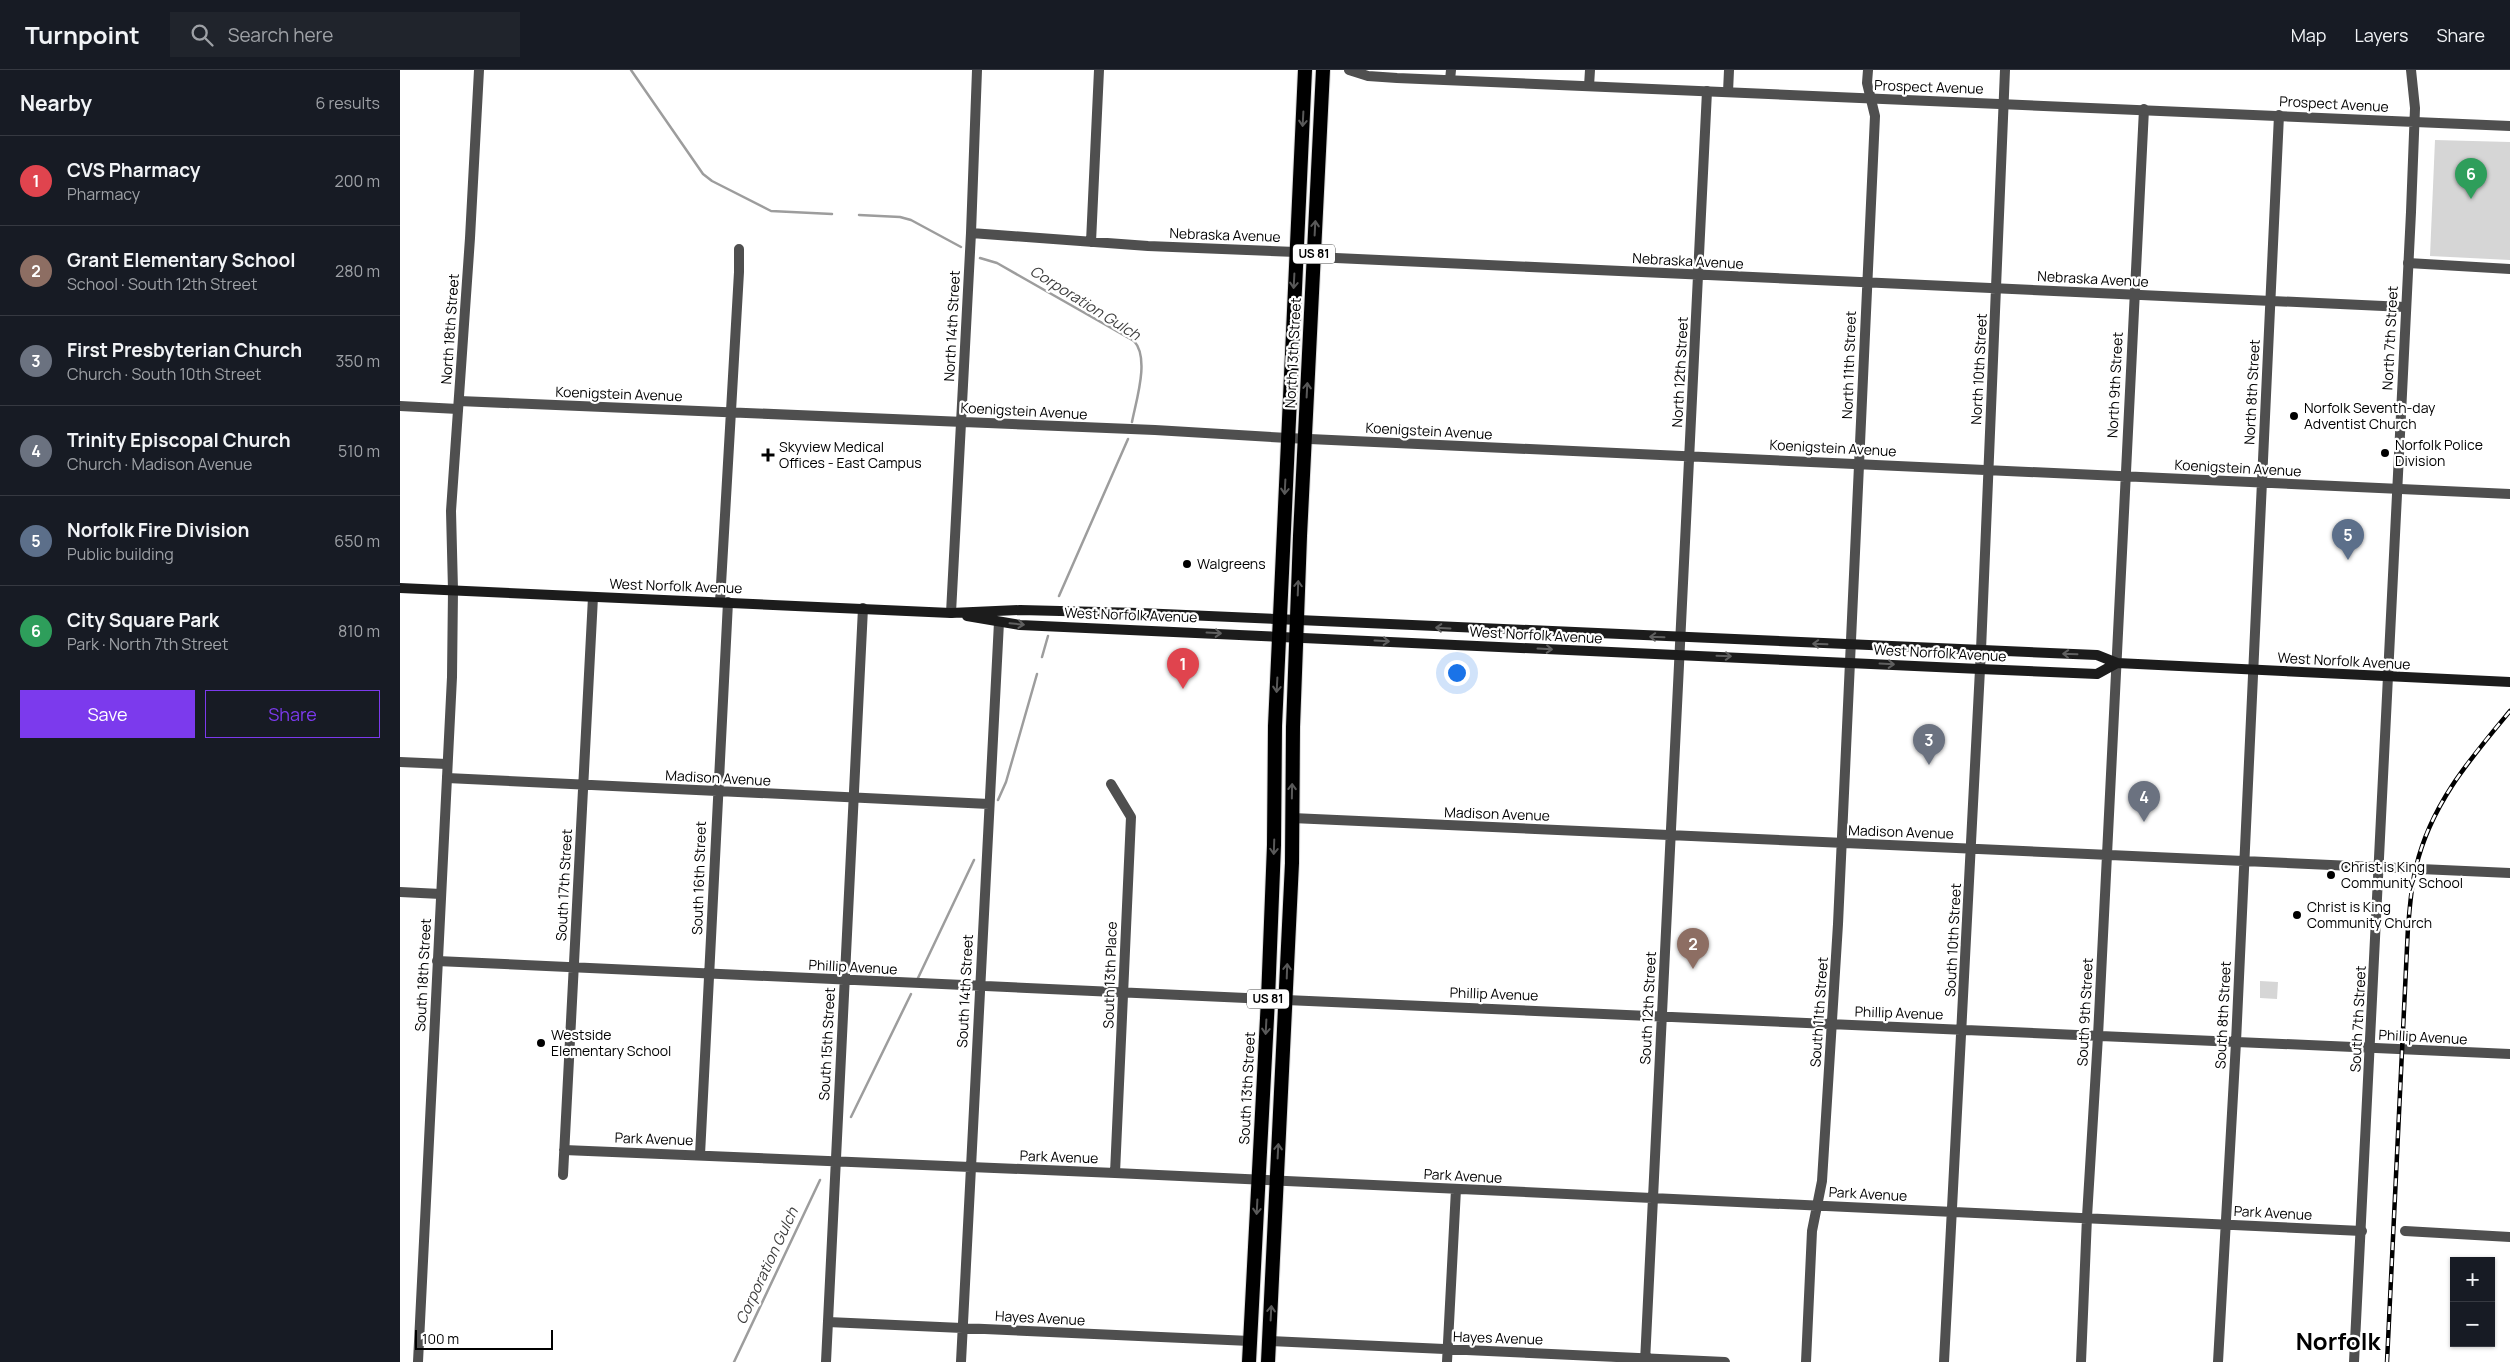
<!DOCTYPE html>
<html lang="en">
<head>
<meta charset="utf-8">
<style>
  :root { --surface:#171b24; --page:#20242c; --text:#f1f3f6; --muted:#9ea1a6; --line:#363941; --accent:#7c3aed }
  body { margin:0; font-family:Manrope,sans-serif; background:var(--page); color:var(--text) }
  .controls { position:absolute; right:15px; bottom:15px; display:grid; overflow:hidden; border-radius:0px; box-shadow:0 1px 4px #0004 }
  .controls button { width:45px; height:45px; display:grid; place-items:center; padding:0; border:0; border-bottom:1px solid var(--line); background:var(--surface); color:var(--text); font:25px sans-serif }
  .scale { position:absolute; left:15px; bottom:12px; width:138px; box-sizing:border-box; padding-left:5px; border:2px solid #000; border-top:0; font-size:14px; line-height:18px; white-space:nowrap; color:#000; -webkit-text-stroke:4px #fff; paint-order:stroke }
  .you { position:absolute; left:1056px; top:602px; width:18px; height:18px; margin:-12px; border:4px solid #fff; border-radius:50%; background:#1a73e8; box-shadow:0 0 0 8px #1a73e833 }
  .badge { display:grid; place-items:center; width:32px; height:32px; border-radius:50%; background:var(--accent); color:#fff; font-size:16px; font-weight:700 }
  .pin { position:absolute; translate:-50% -41px; filter:drop-shadow(0 1px 2px #0008) }
  .pin::after { content:''; position:absolute; top:26px; width:18px; height:15px; background:inherit; clip-path:polygon(0 0,100% 0,50% 100%) }
  .list { margin:0; padding:0; list-style:none }
  h2 { display:flex; justify-content:space-between; align-items:center; height:65px; margin:0; padding:0 20px; font-size:21px }
  h2 small { font-size:16px; font-weight:400; color:var(--muted) }
  .list li { display:grid; grid-template-columns:32px 1fr auto; gap:15px; align-items:center; box-sizing:border-box; height:90px; padding:0 20px; border-top:1px solid var(--line) }
  .list b { display:block; font-size:19px; white-space:nowrap }
  .list p { margin:0; font-size:16px; white-space:nowrap; color:var(--muted) }
  .list em { font-size:16px; font-style:normal; color:var(--muted) }
  .actions { display:flex; gap:10px; padding:15px 20px }
  .actions a { flex:1; padding:11px 0; border:1px solid var(--accent); border-radius:0px; text-align:center; font-size:18px; color:var(--accent) }
  .actions .main { background:var(--accent); color:#fff }
  .icon { flex:none; width:28px; height:28px; fill:none; stroke:currentColor; stroke-width:2; stroke-linecap:round; stroke-linejoin:round }
  .map { position:relative; flex:none; width:2110px; height:1292px; overflow:hidden }
  header { display:flex; align-items:center; gap:30px; box-sizing:border-box; height:70px; padding:0 25px; background:var(--surface); border-bottom:1px solid var(--line) }
  header strong { font-size:24px }
  nav { display:flex; gap:28px; margin-inline-start:auto; font-size:18px }
  .search { width:350px; height:45px; background:var(--page); display:flex; align-items:center; gap:12px; box-sizing:border-box; padding:0 18px; border-radius:0px; color:var(--muted); font-size:19px }
  main { display:flex }
  aside { flex:1; background:var(--surface) }
  .map>svg:first-child { display:block }
  .green { fill:#d6d6d6 }
  .lines { fill:none; stroke-linecap:round; stroke-linejoin:round }
  .stream { stroke:#9d9d9d; stroke-width:2.5 }
  .trunk-casing { stroke:#dbdbdb; stroke-width:16 }
  .minor { stroke:#4f4f4f; stroke-width:10 }
  .tertiary { stroke:#4f4f4f; stroke-width:10 }
  .secondary { stroke:#1c1c1c; stroke-width:10 }
  .trunk { stroke:#000; stroke-width:14 }
  .rail-casing { stroke:#000; stroke-width:4.5 }
  .rail { stroke:#fff; stroke-width:2.5; stroke-dasharray:8; stroke-linecap:butt }
  .oneway { stroke:#595959 }
  .oneway2 { stroke:#606060 }
  .poi-dot { fill:#000; stroke:#fff; stroke-width:2 }
  .labels { text-anchor:middle; stroke-width:4.5; stroke-linejoin:round; paint-order:stroke }
  .shield { fill:#fff; stroke:#4c4c4c; stroke-width:1 }
  .shield-label { font-size:12px; font-weight:bold; fill:#000 }
  .street-label { font-size:14px; fill:#000; stroke:#fff }
  .poi-label { font-size:14px; fill:#000; stroke:#fff; text-anchor:start }
  .water-label { font-size:15px; font-style:italic; fill:#3e3e3e; stroke:#fff }
  .town-label { font-size:24px; font-weight:bold; fill:#000; stroke:#fff }
</style>
</head>
<body>
<header>
<strong>Turnpoint</strong>
<div class="search"><svg class="icon" aria-label="search" viewBox="0 0 24 24"><circle cx="10" cy="10" r="6"/><path d="M15 15l6 6"/></svg>Search here</div>
<nav><a>Map</a><a>Layers</a><a>Share</a></nav>
</header>
<main>
<aside>
<h2>Nearby<small>6 results</small></h2>
<ul class="list">
<li><span class="badge" style="background:#e0444e">1</span><div><b>CVS Pharmacy</b><p>Pharmacy</p></div><em>200 m</em></li>
<li><span class="badge" style="background:#8d6e63">2</span><div><b>Grant Elementary School</b><p>School · South 12th Street</p></div><em>280 m</em></li>
<li><span class="badge" style="background:#6b7280">3</span><div><b>First Presbyterian Church</b><p>Church · South 10th Street</p></div><em>350 m</em></li>
<li><span class="badge" style="background:#6b7280">4</span><div><b>Trinity Episcopal Church</b><p>Church · Madison Avenue</p></div><em>510 m</em></li>
<li><span class="badge" style="background:#5c6f8a">5</span><div><b>Norfolk Fire Division</b><p>Public building</p></div><em>650 m</em></li>
<li><span class="badge" style="background:#2e9e5b">6</span><div><b>City Square Park</b><p>Park · North 7th Street</p></div><em>810 m</em></li>
</ul>
<div class="actions"><a class="main">Save</a><a>Share</a></div>
</aside>
<div class="map">
<svg width="2110" height="1292" viewBox="0 0 2110 1292">
  <rect width="100%" height="100%" fill="#fff"/>
  <path class="green" d="M2035,70L2110,72V190L2030,186Z
    M1860,911L1878,912L1877,929L1860,928Z"/>
  <g class="lines">
    <path class="stream" d="M231,0L303,104L312,111L371,141L432,144
      M459,145L500,147L511,150L561,177
      M580,188L597,193L734,271C750,288 736,331 732,352
      M659,526L728,369
      M642,587L648,566
      M598,730L606,712L637,604
      M518,908L574,790
      M451,1047L511,924
      M334,1292L420,1110"/>
    <g class="trunk-casing">
      <path id="trunk" d="M849,1292L868,929L874,775L875,656L905,0
        M868,1292L892,793L893,657L900,466L923,0"/>
    </g>
    <path class="minor" d="M1050,10L1051,0
      M1189,16L1190,0
      M1328,22L1329,0
      M2015,52L2110,56
      M571,163L748,176L896,182L914,187L2005,237
      M691,172L699,0
      M2008,193L2110,199
      M59,331L755,360L888,368L2110,424
      M0,336L58,339
      M320,532L339,202V179
      M551,543L571,163L577,0
      M0,692L47,694
      M47,708L589,734
      M711,714L731,747L715,1103
      M892,748L2110,803
      M0,822L41,824
      M37,891L868,929
      M886,930L2110,984
      M164,1080C348,1086 531,1097 715,1103L1962,1161
      M300,1085L328,532
      M163,1105L193,527
      M2005,1161L2110,1167
      M428,1252L850,1271
      M870,1271L1325,1292
      M426,1292L463,538
      M561,1292L599,552
      M1047,1292L1056,1119
      M1245,1292L1307,21
      M1406,1292L1412,1161L1422,1111L1438,854L1475,46L1467,13L1468,0
      M1544,1292L1581,580L1605,0
      M1681,1292L1687,1147L1698,966L1744,39
      M1818,1292L1836,972L1879,45"/>
    <path class="tertiary" d="M949,0L968,6L997,8L2015,52
      M18,1292L52,607L53,520L51,441L70,168L79,0
      M1954,1292L2011,142L2015,38L2011,0"/>
    <path class="secondary" d="M0,518L551,543L620,540L740,543L1697,585L1717,593L2110,612
      M567,546L620,555L1580,599L1697,604L1717,593"/>
    <use href="#trunk" class="trunk"/>
    <g class="rail-casing">
      <path id="rail" d="M1987,1292L2008,857C2010,837 2011,816 2016,797C2031,734 2070,689 2110,641"/>
    </g>
    <use href="#rail" class="rail"/>
  </g>
  <defs><path id="oneway-shaft" d="M-6 0H5M1.5-3L5.5 0L1.5 3" fill="none" stroke-width="1.6" stroke-linecap="round" stroke-linejoin="round" transform="scale(1.25)"/></defs>
  <g class="oneway">
    <use href="#oneway-shaft" transform="translate(903 49) rotate(93)"/>
    <use href="#oneway-shaft" transform="translate(915 158) rotate(-87)"/>
    <use href="#oneway-shaft" transform="translate(894 211) rotate(93)"/>
    <use href="#oneway-shaft" transform="translate(907 320) rotate(-87)"/>
    <use href="#oneway-shaft" transform="translate(885 417) rotate(93)"/>
    <use href="#oneway-shaft" transform="translate(898 518) rotate(-88)"/>
    <use href="#oneway-shaft" transform="translate(877 615) rotate(93)"/>
    <use href="#oneway-shaft" transform="translate(892 721) rotate(-89)"/>
    <use href="#oneway-shaft" transform="translate(874 777) rotate(92)"/>
    <use href="#oneway-shaft" transform="translate(887 901) rotate(-88)"/>
    <use href="#oneway-shaft" transform="translate(866 957) rotate(93)"/>
    <use href="#oneway-shaft" transform="translate(878 1081) rotate(-87)"/>
    <use href="#oneway-shaft" transform="translate(857 1137) rotate(93)"/>
    <use href="#oneway-shaft" transform="translate(871 1243) rotate(-87)"/>
  </g>
  <g class="oneway2">
    <use href="#oneway-shaft" transform="translate(617 554) rotate(6)"/>
    <use href="#oneway-shaft" transform="translate(1043 558) rotate(-177)"/>
    <use href="#oneway-shaft" transform="translate(814 563) rotate(3)"/>
    <use href="#oneway-shaft" transform="translate(1257 567) rotate(-178)"/>
    <use href="#oneway-shaft" transform="translate(982 571) rotate(3)"/>
    <use href="#oneway-shaft" transform="translate(1420 574) rotate(-178)"/>
    <use href="#oneway-shaft" transform="translate(1145 579) rotate(3)"/>
    <use href="#oneway-shaft" transform="translate(1670 584) rotate(-178)"/>
    <use href="#oneway-shaft" transform="translate(1324 586) rotate(2)"/>
    <use href="#oneway-shaft" transform="translate(1487 594) rotate(3)"/>
  </g>
  <g class="poi-dot">
    <circle cx="1894" cy="346" r="5"/>
    <circle cx="1985" cy="383" r="5"/>
    <path d="M365.5 377.5h5v5h5v5h-5v5h-5v-5h-5v-5h5z"/>
    <circle cx="787" cy="494" r="5"/>
    <circle cx="1931" cy="805" r="5"/>
    <circle cx="1897" cy="845" r="5"/>
    <circle cx="141" cy="973" r="5"/>
  </g>
  <g class="labels">
    <g class="shield">
      <rect x="893" y="174.5" width="42" height="19" rx="4"/>
      <rect x="847" y="919.5" width="42" height="19" rx="4"/>
    </g>
    <g class="shield-label">
      <text x="914" y="188">US 81</text>
      <text x="868" y="933">US 81</text>
    </g>
    <g class="street-label">
      <text transform="translate(1529 17) rotate(2)" y="5">Prospect Avenue</text>
      <text transform="translate(1934 34) rotate(3)" y="5">Prospect Avenue</text>
      <text transform="translate(825 165) rotate(2)" y="5">Nebraska Avenue</text>
      <text transform="translate(1288 191) rotate(3)" y="5">Nebraska Avenue</text>
      <text transform="translate(1693 209) rotate(3)" y="5">Nebraska Avenue</text>
      <text transform="translate(552 256) rotate(-87)" y="5">North 14th Street</text>
      <text transform="translate(50 259) rotate(-86)" y="5">North 18th Street</text>
      <text transform="translate(1990 268) rotate(-87)" y="5">North 7th Street</text>
      <text transform="translate(893 283) rotate(-87)" y="5">North 13th Street</text>
      <text transform="translate(1449 295) rotate(-88)" y="5">North 11th Street</text>
      <text transform="translate(1579 299) rotate(-87)" y="5">North 10th Street</text>
      <text transform="translate(1280 302) rotate(-87)" y="5">North 12th Street</text>
      <text transform="translate(1715 315) rotate(-87)" y="5">North 9th Street</text>
      <text transform="translate(1852 322) rotate(-87)" y="5">North 8th Street</text>
      <text transform="translate(219 324) rotate(2)" y="5">Koenigstein Avenue</text>
      <text transform="translate(624 341) rotate(3)" y="5">Koenigstein Avenue</text>
      <text transform="translate(1029 361) rotate(3)" y="5">Koenigstein Avenue</text>
      <text transform="translate(1433 378) rotate(3)" y="5">Koenigstein Avenue</text>
      <text transform="translate(1838 398) rotate(3)" y="5">Koenigstein Avenue</text>
      <text transform="translate(276 516) rotate(2)" y="5">West Norfolk Avenue</text>
      <text transform="translate(731 545) rotate(2)" y="5">West Norfolk Avenue</text>
      <text transform="translate(1136 565) rotate(3)" y="5">West Norfolk Avenue</text>
      <text transform="translate(1540 583) rotate(3)" y="5">West Norfolk Avenue</text>
      <text transform="translate(1944 591) rotate(3)" y="5">West Norfolk Avenue</text>
      <text transform="translate(318 708) rotate(3)" y="5">Madison Avenue</text>
      <text transform="translate(1097 744) rotate(2)" y="5">Madison Avenue</text>
      <text transform="translate(1501 762) rotate(2)" y="5">Madison Avenue</text>
      <text transform="translate(299 808) rotate(-88)" y="5">South 16th Street</text>
      <text transform="translate(164 815) rotate(-87)" y="5">South 17th Street</text>
      <text transform="translate(1553 870) rotate(-87)" y="5">South 10th Street</text>
      <text transform="translate(453 897) rotate(3)" y="5">Phillip Avenue</text>
      <text transform="translate(23 905) rotate(-87)" y="5">South 18th Street</text>
      <text transform="translate(710 905) rotate(-88)" y="5">South 13th Place</text>
      <text transform="translate(565 921) rotate(-87)" y="5">South 14th Street</text>
      <text transform="translate(1094 924) rotate(2)" y="5">Phillip Avenue</text>
      <text transform="translate(1248 938) rotate(-87)" y="5">South 12th Street</text>
      <text transform="translate(1419 942) rotate(-86)" y="5">South 11th Street</text>
      <text transform="translate(1685 942) rotate(-87)" y="5">South 9th Street</text>
      <text transform="translate(1499 943) rotate(2)" y="5">Phillip Avenue</text>
      <text transform="translate(1823 945) rotate(-87)" y="5">South 8th Street</text>
      <text transform="translate(1958 949) rotate(-87)" y="5">South 7th Street</text>
      <text transform="translate(2023 967) rotate(3)" y="5">Phillip Avenue</text>
      <text transform="translate(427 974) rotate(-87)" y="5">South 15th Street</text>
      <text transform="translate(847 1018) rotate(-87)" y="5">South 13th Street</text>
      <text transform="translate(254 1069) rotate(2)" y="5">Park Avenue</text>
      <text transform="translate(659 1087) rotate(2)" y="5">Park Avenue</text>
      <text transform="translate(1063 1106) rotate(3)" y="5">Park Avenue</text>
      <text transform="translate(1468 1124) rotate(3)" y="5">Park Avenue</text>
      <text transform="translate(1873 1143) rotate(3)" y="5">Park Avenue</text>
      <text transform="translate(640 1248) rotate(3)" y="5">Hayes Avenue</text>
      <text transform="translate(1098 1268) rotate(2)" y="5">Hayes Avenue</text>
    </g>
    <g class="poi-label">
      <text x="1904" y="343">Norfolk Seventh-day<tspan x="1904" dy="16">Adventist Church</tspan></text>
      <text x="1995" y="380">Norfolk Police<tspan x="1995" dy="16">Division</tspan></text>
      <text x="379" y="382">Skyview Medical<tspan x="379" dy="16">Offices - East Campus</tspan></text>
      <text x="797" y="499">Walgreens</text>
      <text x="1941" y="802">Christ is King<tspan x="1941" dy="16">Community School</tspan></text>
      <text x="1907" y="842">Christ is King<tspan x="1907" dy="16">Community Church</tspan></text>
      <text x="151" y="970">Westside<tspan x="151" dy="16">Elementary School</tspan></text>
    </g>
    <g class="water-label">
      <text transform="translate(685 233) rotate(32)" y="5">Corporation Gulch</text>
      <text transform="translate(367 1196) rotate(-65)" y="5">Corporation Gulch</text>
    </g>
    <g class="town-label">
      <text x="1938" y="1280">Norfolk</text>
    </g>
  </g>
</svg>
<div class="controls">
<button>+</button>
<button>−</button>
</div>
<div class="scale">100 m</div>
<div class="you"></div>
<div class="pin badge" style="left:783px;top:619px;background:#e0444e">1</div>
<div class="pin badge" style="left:1293px;top:899px;background:#8d6e63">2</div>
<div class="pin badge" style="left:1529px;top:695px;background:#6b7280">3</div>
<div class="pin badge" style="left:1744px;top:752px;background:#6b7280">4</div>
<div class="pin badge" style="left:1948px;top:490px;background:#5c6f8a">5</div>
<div class="pin badge" style="left:2071px;top:129px;background:#2e9e5b">6</div>
</div>
</main>
</body>
</html>
